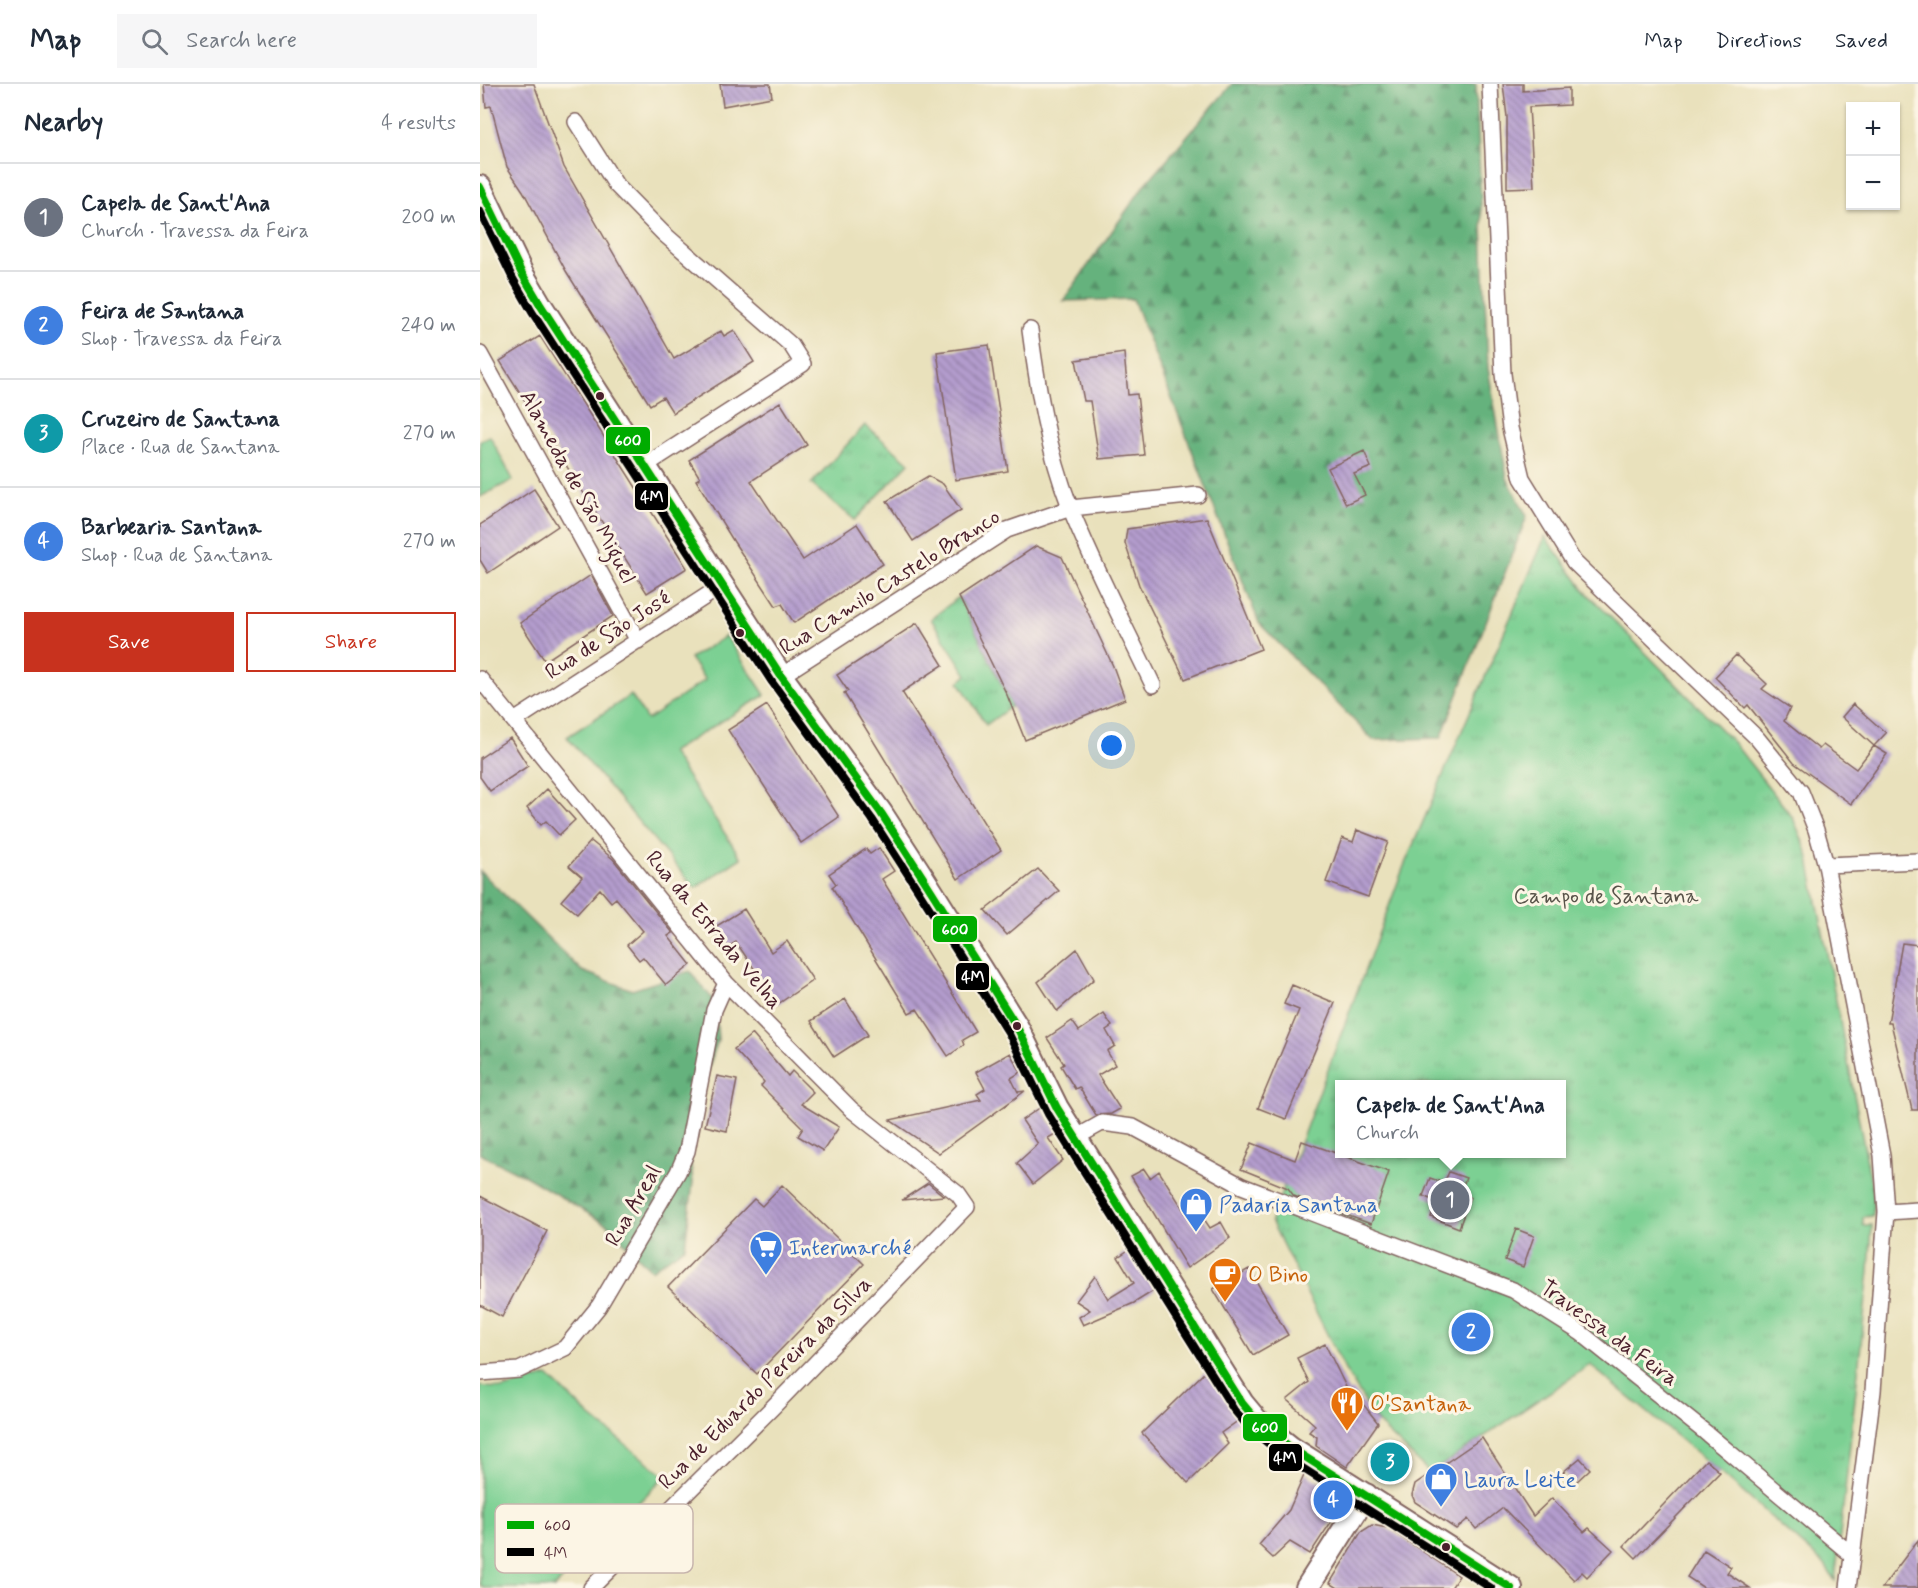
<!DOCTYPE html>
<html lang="en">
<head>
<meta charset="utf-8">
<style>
  :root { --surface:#fff; --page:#f6f6f7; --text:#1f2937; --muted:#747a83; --line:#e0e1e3; --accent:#c8321e }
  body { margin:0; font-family:Mynerve,sans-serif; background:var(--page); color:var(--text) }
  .controls { position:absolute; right:18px; top:18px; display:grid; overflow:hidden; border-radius:0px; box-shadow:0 2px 4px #0004 }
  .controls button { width:54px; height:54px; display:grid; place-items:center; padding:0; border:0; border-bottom:2px solid var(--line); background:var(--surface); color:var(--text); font:30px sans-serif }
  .you { position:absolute; left:632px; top:662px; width:21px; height:21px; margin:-15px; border:4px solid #fff; border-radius:50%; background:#1a73e8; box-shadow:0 0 0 9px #1a73e833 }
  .badge { display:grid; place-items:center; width:39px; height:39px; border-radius:50%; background:var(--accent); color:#fff; font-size:20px; font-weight:700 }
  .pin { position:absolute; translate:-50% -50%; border:3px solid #fff; box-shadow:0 2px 6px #0006 }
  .popup { position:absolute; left:855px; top:996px; width:231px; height:78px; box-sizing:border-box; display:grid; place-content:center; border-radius:0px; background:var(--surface); filter:drop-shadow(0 2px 4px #0005); font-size:20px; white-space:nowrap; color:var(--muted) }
  .popup b { font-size:22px; color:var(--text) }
  .popup::after { content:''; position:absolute; left:50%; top:100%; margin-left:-12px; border:12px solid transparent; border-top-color:var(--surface) }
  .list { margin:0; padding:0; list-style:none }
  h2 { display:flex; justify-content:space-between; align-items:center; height:78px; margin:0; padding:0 24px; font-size:26px }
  h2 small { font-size:20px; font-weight:400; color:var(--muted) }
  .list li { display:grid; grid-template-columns:39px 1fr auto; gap:18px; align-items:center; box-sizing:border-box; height:108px; padding:0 24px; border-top:2px solid var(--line) }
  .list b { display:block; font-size:22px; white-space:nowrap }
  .list p { margin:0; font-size:20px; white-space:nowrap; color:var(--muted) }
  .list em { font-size:20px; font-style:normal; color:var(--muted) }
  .actions { display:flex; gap:12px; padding:18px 24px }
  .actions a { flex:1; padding:14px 0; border:2px solid var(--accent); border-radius:0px; text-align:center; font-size:21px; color:var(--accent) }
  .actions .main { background:var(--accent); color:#fff }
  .icon { flex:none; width:33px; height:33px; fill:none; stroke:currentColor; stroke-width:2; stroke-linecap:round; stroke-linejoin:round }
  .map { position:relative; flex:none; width:1438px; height:1504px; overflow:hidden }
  header { display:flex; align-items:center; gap:36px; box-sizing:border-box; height:84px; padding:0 30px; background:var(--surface); border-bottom:2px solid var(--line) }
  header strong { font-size:28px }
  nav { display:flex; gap:33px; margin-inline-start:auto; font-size:21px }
  .search { width:420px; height:54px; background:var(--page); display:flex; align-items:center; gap:15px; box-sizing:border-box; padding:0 21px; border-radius:0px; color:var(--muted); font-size:22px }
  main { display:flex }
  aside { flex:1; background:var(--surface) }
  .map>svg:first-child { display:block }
  .grass { fill:#7cd093; stroke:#63785f; stroke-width:1.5 }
  .forest { fill:url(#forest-firs); stroke:#586854; stroke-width:1.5 }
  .park { fill:url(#park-tufts); stroke:#63785f; stroke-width:1.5; fill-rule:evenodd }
  .building { fill:url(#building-back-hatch) }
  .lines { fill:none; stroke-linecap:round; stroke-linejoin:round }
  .street-casing { stroke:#82635e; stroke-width:18 }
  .secondary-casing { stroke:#82635e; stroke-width:26 }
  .street { stroke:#fff; stroke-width:15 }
  .secondary { stroke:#fff; stroke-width:22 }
  .bus-1-casing { stroke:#fcf5e5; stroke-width:12 }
  .bus-2-casing { stroke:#fcf5e5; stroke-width:12 }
  .bus-1 { stroke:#00ac00; stroke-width:8 }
  .bus-2 { stroke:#000; stroke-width:8 }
  .bus-dot { fill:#4a1f2b; stroke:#fcf5e5; stroke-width:2 }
  .labels { text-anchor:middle; stroke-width:6; stroke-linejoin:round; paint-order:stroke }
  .street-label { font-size:22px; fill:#4a1f2b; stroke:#fcf5e5 }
  .park-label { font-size:22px; fill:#59544a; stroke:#fcf5e5 }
  .shop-label { font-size:22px; fill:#366cbe; stroke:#fcf5e5; text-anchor:start }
  .food-label { font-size:22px; fill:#c56008; stroke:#fcf5e5; text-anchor:start }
  .key { fill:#fcf5e5; stroke:#c7b5ad; stroke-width:1.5 }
  .key-label { font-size:16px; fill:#4a1f2b }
  .line-badge { stroke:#fcf5e5; stroke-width:2 }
  .badge-label { font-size:16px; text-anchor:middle; font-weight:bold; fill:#fff }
</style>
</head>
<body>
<header>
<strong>Map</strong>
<div class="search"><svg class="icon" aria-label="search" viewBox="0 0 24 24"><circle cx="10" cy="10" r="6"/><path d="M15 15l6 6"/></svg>Search here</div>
<nav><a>Map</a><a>Directions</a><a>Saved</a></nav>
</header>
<main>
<aside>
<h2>Nearby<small>4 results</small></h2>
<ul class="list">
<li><span class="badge" style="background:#6b7280">1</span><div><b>Capela de Sant'Ana</b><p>Church · Travessa da Feira</p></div><em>200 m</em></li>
<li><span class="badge" style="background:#3f7fe0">2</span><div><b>Feira de Santana</b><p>Shop · Travessa da Feira</p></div><em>240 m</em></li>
<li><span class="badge" style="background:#0f9aa8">3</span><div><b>Cruzeiro de Santana</b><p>Place · Rua de Santana</p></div><em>270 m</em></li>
<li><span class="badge" style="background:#3f7fe0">4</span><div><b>Barbearia Santana</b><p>Shop · Rua de Santana</p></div><em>270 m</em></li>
</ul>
<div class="actions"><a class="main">Save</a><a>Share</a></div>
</aside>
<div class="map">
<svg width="1438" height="1504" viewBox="0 0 1438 1504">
  <defs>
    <pattern id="forest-firs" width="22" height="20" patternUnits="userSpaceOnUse" patternTransform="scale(1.5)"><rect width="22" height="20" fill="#65b27d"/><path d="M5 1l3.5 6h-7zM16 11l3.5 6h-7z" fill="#559067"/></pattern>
    <pattern id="park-tufts" width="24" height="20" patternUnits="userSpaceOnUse" patternTransform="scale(1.5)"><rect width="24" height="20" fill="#7cd093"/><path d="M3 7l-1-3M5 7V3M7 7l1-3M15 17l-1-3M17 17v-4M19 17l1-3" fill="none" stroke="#6db27f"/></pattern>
    <pattern id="building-back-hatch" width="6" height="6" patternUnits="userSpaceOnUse" patternTransform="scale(1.5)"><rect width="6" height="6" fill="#b39ccd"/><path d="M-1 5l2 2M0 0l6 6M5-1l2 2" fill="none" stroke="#947fa7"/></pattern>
  </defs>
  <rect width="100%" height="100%" fill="#fcf5e5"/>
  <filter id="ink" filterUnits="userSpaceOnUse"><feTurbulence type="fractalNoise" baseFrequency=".0167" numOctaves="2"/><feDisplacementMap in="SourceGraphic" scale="12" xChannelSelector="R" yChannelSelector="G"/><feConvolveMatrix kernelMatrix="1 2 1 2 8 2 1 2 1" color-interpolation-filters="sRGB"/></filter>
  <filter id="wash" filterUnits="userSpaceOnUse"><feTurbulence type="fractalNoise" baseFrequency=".008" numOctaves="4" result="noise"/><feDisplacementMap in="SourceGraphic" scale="24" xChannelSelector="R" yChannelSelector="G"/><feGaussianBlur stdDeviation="1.35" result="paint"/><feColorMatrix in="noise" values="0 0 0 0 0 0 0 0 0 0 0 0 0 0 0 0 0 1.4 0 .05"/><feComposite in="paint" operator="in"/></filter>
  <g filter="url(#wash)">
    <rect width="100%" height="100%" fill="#e9e1bc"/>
    <path class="grass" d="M10,352L33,396L0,413V357Z
      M246,552L285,611L191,668L261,774L215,804L87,653L151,611L167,636L225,596L210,574Z
      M68,1292L111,1333L185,1392L74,1504H4L0,1500V1302L23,1305Z"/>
    <path class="forest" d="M752,0H996L1008,284L1027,394L1047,432L961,654L893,656L779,539L653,215L583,217L663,103Z
      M0,787L102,887L152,906L210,887L235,918L238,956L207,1049L213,1098L205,1163L171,1186L128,1141L47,1093L0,1070Z"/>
    <path class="park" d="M385,341L429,379L375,436L331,400Z
      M1065,453L1106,508L1254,659L1313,734L1328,770L1393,1109V1132L1383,1133V1141H1392L1389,1187L1355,1497L1345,1481L1240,1388L1110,1281L950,1389L898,1339L865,1286L791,1137L924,782ZM859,1000H1081V1070H859Z
      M479,513L532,622L506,641L479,598L487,591L451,535Z"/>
    <g id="blocks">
      <path class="building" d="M4,0H54L84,83L194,275L241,247L244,252L254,246L274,278L193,329L183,313L170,321L86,187L43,107L27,83L11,22L6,23Z
        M240,0H290L292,13L243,22Z
        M1023,0H1043V7L1089,4V21L1049,23L1054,103L1027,104V33Z
        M60,252L207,484L167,509L20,277Z
        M509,261L528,387L476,396L457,268Z
        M644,269L648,311L657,310L664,371L619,375L610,317H604L596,276Z
        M300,318L327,361L271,397L323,476L377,440L403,480L314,539L302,520L296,522L254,458L216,396L220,394L209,376Z
        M884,367L891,383L874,390L885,411L866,420L848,384Z
        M448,392L463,400L481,426L433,457L407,417Z
        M54,405L78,442L8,489L0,476V441Z
        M727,434L781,565L705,595L659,501L645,459L647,445Z
        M556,462L582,473L633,582L645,615L545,656L527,611L479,513Z
        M111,491L133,532L65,577L40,539Z
        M437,539L463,581L422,608L521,766L478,795L364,609L368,607L357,591Z
        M1256,571L1287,600L1282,605L1310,624L1304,637L1339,665L1343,661L1376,685L1394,662L1407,670L1371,720L1314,679L1268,621L1265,624L1235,593Z
        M1373,620L1406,649L1394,662L1362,633Z
        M287,621L359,733L321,759L248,646Z
        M30,654L48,682L10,707L0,693V674Z
        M67,705L95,736L79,751L66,737L61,741L47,724Z
        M877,746L908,758L888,813L846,798L862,754L873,758Z
        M111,757L133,775L193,849L188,852L211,881L186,901L163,873L159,876L147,861L163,847L136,814L131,818L120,805L97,830L81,817L102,793L89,782Z
        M399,764L414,787L402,795L496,948L482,956L484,961L468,972L437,925L429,929L352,803L356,800L349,790L386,765L390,770Z
        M558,785L579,807L527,851L505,826Z
        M264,825L291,868L307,857L333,896L298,920L256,858L248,863L235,843Z
        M1422,859L1438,861V1026H1432L1411,939H1408Z
        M597,865L614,895L577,927L558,898Z
        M812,901L855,919L806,1035L778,1024L819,926L804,920Z
        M365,915L388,951L354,973L331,937Z
        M624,930L632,942L626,946L635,962L627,967L635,981L618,991L640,1025L631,1030L616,1031L599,1003L595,1005L581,982L584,980L567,954L592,937L599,947Z
        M272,950L308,992L312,987L333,1008L321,1020L359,1043L343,1067L318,1052L323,1044L281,1002L284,998L254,965Z
        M530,969L541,988L531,994L538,1008L545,1007L459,1069L410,1036L501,1016L497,1010L505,1005L496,988Z
        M237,992L257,996L247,1047L225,1042Z
        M561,1023L577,1049L568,1054L583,1076L553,1100L537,1079L558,1060L542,1036Z
        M822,1057L909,1088L891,1140L814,1112L808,1104L761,1085L772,1059L815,1076Z
        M664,1085L670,1094L679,1087L712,1139L722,1132L730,1144L741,1138L750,1154L707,1184L651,1092Z
        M969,1088L986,1094L980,1109L990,1113L979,1144L951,1133L957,1118L943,1112L950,1094L964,1099Z
        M448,1099L464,1112L422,1116Z
        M302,1101L384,1180L277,1290L188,1203L274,1115L282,1122Z
        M0,1112L67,1147L22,1233L0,1221Z
        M1036,1145L1054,1152L1043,1183L1025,1176Z
        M650,1165L675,1206L654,1219L603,1241L599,1233L610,1226L596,1217L615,1192L628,1215L654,1199L638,1173Z
        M769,1185L808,1251L773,1271L733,1205Z
        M845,1260L869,1309L872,1306L898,1339L867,1383L836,1362L837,1353L829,1348L835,1341L807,1316L829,1298L817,1274Z
        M726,1287L759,1336L741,1349L748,1360L708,1399L662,1349Z
        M1002,1354L1053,1432L1072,1414L1104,1448L1109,1444L1133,1466L1107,1493L1102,1488L1094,1496L1023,1424L996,1445L988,1435L976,1445L935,1418L932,1411L935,1400Z
        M1100,1374L1110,1385L1094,1400L1083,1388Z
        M1226,1376L1240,1388L1156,1474L1144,1462Z
        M825,1389L853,1407L857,1413V1429L830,1470L810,1458L793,1474L779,1461L809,1426Z
        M892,1441L907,1444L979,1492L971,1504H858L850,1499L881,1448Z
        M1438,1456V1504H1402L1413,1489Z
        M1224,1466L1251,1483L1247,1489L1270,1504H1224L1207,1493Z"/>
    </g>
  </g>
  <g filter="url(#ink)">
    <use href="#blocks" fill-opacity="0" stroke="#82635e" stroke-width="1.5"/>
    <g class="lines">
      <g class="street-casing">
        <path id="street" d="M1010,0L1023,290L1030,344L1042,394L1094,478L1277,654L1321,708L1336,746L1346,781L1402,1071L1406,1128L1393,1307L1368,1504
          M96,38L136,101L183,149L311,261L323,280L166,381
          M550,246C558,306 568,366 590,423C614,483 645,542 673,601
          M0,270L158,557
          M301,592L527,446L591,424L718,411
          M0,595L246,899L372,1026L478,1110L487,1123L291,1325L111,1504
          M34,637L243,501
          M1346,781L1438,777
          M595,1054L622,1039L653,1043L762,1102L1033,1206L1101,1249L1225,1348L1372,1471
          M1406,1128L1438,1126
          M0,1289L39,1286L85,1264L119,1222L198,1088L207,1067L234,926L246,899"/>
      </g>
      <g class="secondary-casing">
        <path id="secondary" d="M0,103L41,188L61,222L301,592L401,729L445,797L537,943L577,1024L762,1319L777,1337L811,1364L1031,1504
          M827,1504L886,1411"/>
      </g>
      <use href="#street" class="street"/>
      <use href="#secondary" class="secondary"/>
      <g class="bus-1-casing">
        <path id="bus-1" d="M0,103L41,188L61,222L301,592L401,729L445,797L537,943L577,1024L762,1319L777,1337L811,1364L1031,1504"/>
      </g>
      <g class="bus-2-casing">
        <path id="bus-2" d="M0,127L32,193L52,228L292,598L392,735L436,803L528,948L568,1030L754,1326L770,1345L805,1373L1011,1504"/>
      </g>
      <use href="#bus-1" class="bus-1"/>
      <use href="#bus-2" class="bus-2"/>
    </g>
  </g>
  <defs>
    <g id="shop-pin" transform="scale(1.725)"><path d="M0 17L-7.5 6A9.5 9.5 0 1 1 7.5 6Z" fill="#3f7fe0" stroke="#fcf5e5"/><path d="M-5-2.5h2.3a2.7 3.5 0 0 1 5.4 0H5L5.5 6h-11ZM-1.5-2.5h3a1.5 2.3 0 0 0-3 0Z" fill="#fff"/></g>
    <g id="supermarket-pin" transform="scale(1.725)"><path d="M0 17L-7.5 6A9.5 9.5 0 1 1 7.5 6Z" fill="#3f7fe0" stroke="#fcf5e5"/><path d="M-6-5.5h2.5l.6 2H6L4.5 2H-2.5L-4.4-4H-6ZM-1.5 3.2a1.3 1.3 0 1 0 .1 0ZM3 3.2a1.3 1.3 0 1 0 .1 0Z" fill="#fff"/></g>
    <g id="cafe-pin" transform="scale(1.725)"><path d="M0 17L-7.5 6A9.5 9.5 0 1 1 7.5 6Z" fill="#e8710a" stroke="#fcf5e5"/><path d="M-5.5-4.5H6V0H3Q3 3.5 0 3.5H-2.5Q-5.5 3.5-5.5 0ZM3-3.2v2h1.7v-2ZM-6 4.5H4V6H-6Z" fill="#fff"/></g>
    <g id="restaurant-pin" transform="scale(1.725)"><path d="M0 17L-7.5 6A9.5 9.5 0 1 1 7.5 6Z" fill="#e8710a" stroke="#fcf5e5"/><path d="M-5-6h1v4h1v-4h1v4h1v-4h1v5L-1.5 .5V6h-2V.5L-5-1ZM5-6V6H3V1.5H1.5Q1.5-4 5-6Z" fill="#fff"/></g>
  </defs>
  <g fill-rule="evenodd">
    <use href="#shop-pin" x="716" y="1120"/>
    <use href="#supermarket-pin" x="286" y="1163"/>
    <use href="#cafe-pin" x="745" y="1190"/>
    <use href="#restaurant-pin" x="867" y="1319"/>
    <use href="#shop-pin" x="961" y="1395"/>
  </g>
  <g class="bus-dot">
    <circle cx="120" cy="312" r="5"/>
    <circle cx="260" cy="549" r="5"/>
    <circle cx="537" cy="942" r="5"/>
    <circle cx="966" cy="1463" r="5"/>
  </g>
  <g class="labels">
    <g class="street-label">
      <text transform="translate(99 402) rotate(61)" y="8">Alameda de São Miguel</text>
      <text transform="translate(409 497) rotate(-32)" y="8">Rua Camilo Castelo Branco</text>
      <text transform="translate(127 550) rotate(-33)" y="8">Rua de São José</text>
      <text transform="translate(235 845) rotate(50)" y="8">Rua da Estrada Velha</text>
      <text transform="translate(152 1121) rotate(-60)" y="8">Rua Areal</text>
      <text transform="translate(1130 1248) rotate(36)" y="8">Travessa da Feira</text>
      <text transform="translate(284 1298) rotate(-45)" y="8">Rua de Eduardo Pereira da Silva</text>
    </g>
    <g class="park-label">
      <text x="1126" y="819">Campo de Santana</text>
    </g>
    <g class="shop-label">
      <text x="739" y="1128">Padaria Santana</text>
      <text x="309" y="1171">Intermarché</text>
      <text x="984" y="1403">Laura Leite</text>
    </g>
    <g class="food-label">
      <text x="768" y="1198">O Bino</text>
      <text x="890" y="1327">O'Santana</text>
    </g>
  </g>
  <rect x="15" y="1420" width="198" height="69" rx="9" class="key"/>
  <rect x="27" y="1437" width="27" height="8" fill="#00ac00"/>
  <rect x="27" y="1464" width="27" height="8" fill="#000"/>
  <g class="key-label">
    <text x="64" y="1447">600</text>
    <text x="64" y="1474">4M</text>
  </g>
  <g class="line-badge">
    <rect x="125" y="342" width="46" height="29" rx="6" fill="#00ac00"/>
    <rect x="154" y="398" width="35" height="29" rx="6" fill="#000"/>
    <rect x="452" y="831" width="46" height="28" rx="6" fill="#00ac00"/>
    <rect x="475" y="878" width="35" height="29" rx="6" fill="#000"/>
    <rect x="762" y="1329" width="46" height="29" rx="6" fill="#00ac00"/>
    <rect x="788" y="1359" width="35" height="29" rx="6" fill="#000"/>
  </g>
  <g class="badge-label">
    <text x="148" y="362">600</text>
    <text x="172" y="418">4M</text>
    <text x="475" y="851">600</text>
    <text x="493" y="898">4M</text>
    <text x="785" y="1349">600</text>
    <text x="805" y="1379">4M</text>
  </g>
</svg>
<div class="controls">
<button>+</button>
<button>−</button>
</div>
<div class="you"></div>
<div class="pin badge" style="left:970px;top:1116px;background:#6b7280">1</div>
<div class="popup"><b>Capela de Sant'Ana</b>Church</div>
<div class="pin badge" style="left:991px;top:1248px;background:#3f7fe0">2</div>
<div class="pin badge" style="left:910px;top:1378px;background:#0f9aa8">3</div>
<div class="pin badge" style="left:853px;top:1416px;background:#3f7fe0">4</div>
</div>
</main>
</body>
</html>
